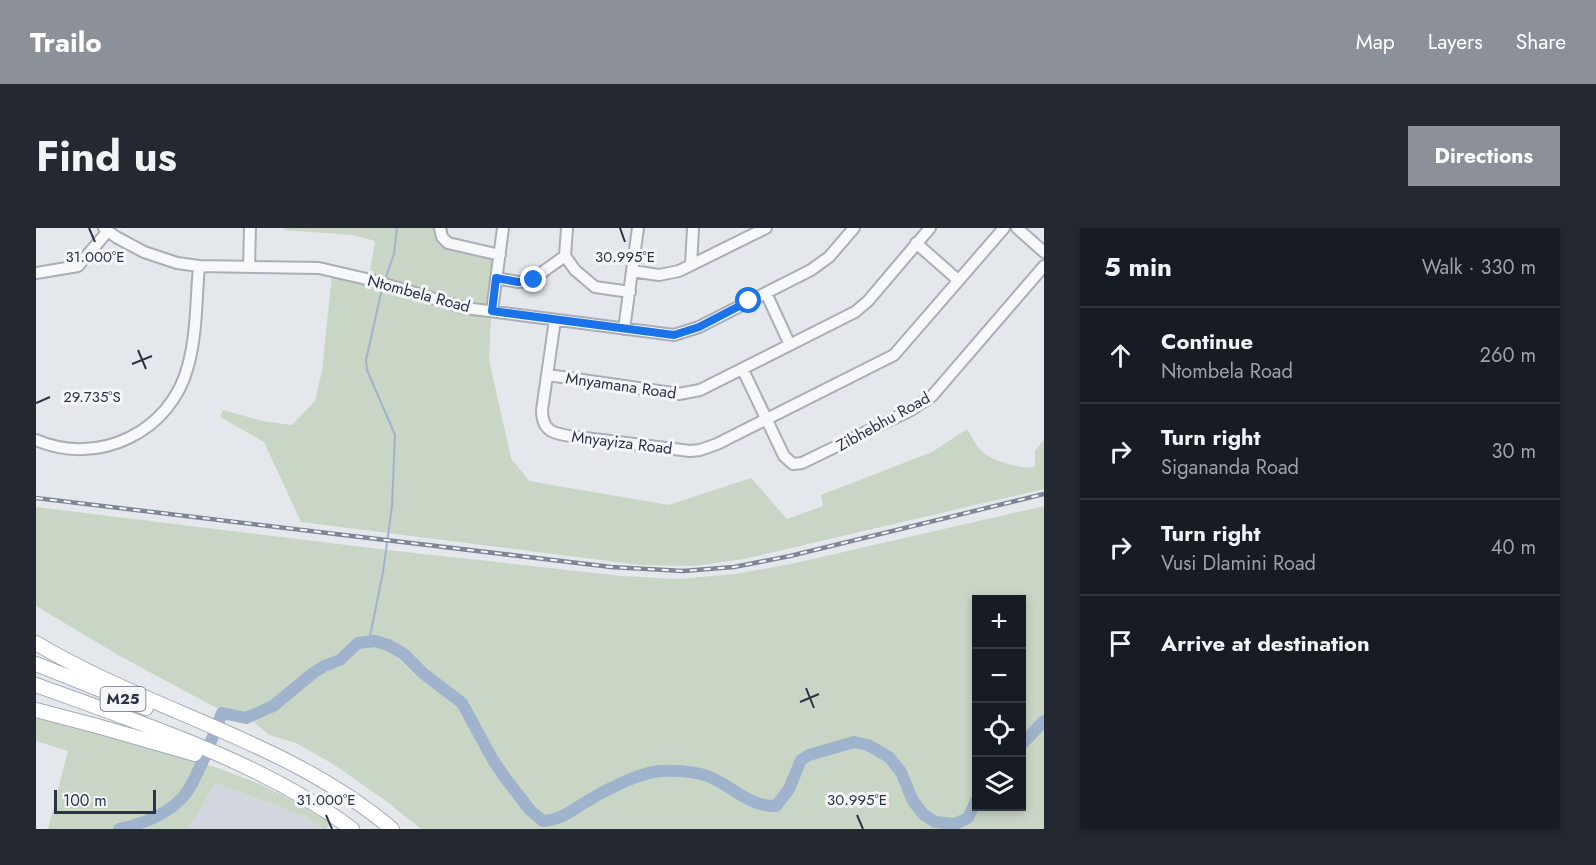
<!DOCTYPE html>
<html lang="en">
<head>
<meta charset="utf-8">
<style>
  :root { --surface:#171b24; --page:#242831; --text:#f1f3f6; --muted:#9ea1a6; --line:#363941; --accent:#8c9099 }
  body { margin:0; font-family:Jost,sans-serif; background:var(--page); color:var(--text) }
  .controls { position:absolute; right:18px; bottom:18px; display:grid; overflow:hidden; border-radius:0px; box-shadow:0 3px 9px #0003 }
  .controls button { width:54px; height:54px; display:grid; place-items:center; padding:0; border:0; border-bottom:2px solid var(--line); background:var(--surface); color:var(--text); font:30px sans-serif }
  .scale { position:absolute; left:18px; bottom:15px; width:102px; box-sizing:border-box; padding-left:6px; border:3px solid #2b3445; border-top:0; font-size:16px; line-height:21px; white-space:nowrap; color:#2b3445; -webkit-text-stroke:4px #f4f6f9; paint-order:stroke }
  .stop { position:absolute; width:18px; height:18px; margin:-14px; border:4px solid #1a73e8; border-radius:50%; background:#fff }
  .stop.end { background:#1a73e8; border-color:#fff; box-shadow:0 2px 6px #0008 }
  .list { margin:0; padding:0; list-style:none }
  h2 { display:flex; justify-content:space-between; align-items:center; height:78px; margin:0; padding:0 24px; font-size:26px }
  h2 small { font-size:20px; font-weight:400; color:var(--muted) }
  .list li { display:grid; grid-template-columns:39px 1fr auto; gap:18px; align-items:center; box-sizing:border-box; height:96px; padding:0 24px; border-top:2px solid var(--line) }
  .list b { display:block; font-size:22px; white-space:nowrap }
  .list p { margin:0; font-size:20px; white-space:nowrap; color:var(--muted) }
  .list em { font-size:20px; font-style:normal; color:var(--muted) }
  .icon { flex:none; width:33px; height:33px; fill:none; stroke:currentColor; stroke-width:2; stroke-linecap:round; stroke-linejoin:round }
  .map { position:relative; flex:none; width:1008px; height:601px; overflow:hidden; border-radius:0px }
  header { display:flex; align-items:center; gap:36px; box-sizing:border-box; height:84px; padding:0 30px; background:var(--accent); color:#fff }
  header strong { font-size:28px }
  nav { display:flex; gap:33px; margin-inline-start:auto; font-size:21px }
  .intro { display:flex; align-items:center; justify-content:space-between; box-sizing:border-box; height:144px; padding:0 36px }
  h1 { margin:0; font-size:42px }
  .button { padding:15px 27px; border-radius:0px; background:var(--accent); color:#fff; font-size:21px; font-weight:700 }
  main { display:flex; gap:36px; padding:0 36px }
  aside { flex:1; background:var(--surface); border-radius:0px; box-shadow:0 3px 9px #0003 }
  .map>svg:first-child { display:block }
  .built { fill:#d2d6de }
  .green { fill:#c9d6c5; fill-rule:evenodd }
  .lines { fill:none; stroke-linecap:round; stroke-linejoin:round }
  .stream { stroke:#9fb4cc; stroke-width:2 }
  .river { stroke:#9fb4cc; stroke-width:12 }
  .minor-casing { stroke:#a9aeb7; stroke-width:14 }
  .major-casing { stroke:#a3abb8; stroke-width:16 }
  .minor { stroke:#f7f8fa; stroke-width:10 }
  .major { stroke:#fff; stroke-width:14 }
  .rail-casing { stroke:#7d8696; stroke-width:4.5 }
  .rail { stroke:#f4f6f9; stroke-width:2; stroke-dasharray:7; stroke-linecap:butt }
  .route { stroke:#1a73e8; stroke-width:8 }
  .ticks { fill:none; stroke:#2b3445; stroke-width:2 }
  .labels { text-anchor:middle; stroke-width:6; stroke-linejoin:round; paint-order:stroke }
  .shield { fill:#f4f6f9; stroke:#676e7b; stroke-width:1.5 }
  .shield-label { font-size:15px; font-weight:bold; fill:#2b3445 }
  .street-label { font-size:16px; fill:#2b3445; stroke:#f4f6f9 }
  .ticks-label { font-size:15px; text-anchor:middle; fill:#2b3445; stroke:#f4f6f9; stroke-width:6; stroke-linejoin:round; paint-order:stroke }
</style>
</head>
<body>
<header>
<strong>Trailo</strong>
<nav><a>Map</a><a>Layers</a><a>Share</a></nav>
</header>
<div class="intro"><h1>Find us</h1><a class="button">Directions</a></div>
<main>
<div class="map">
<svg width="1008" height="601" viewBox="0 0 1008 601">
  <rect width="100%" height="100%" fill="#e4e7ec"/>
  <path class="built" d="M180,555L266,587L287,601H152Z"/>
  <path class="green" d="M248,0H412L413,18L458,30L453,132L475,230L493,253L633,277L715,250L751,291L787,278L785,267L896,224L931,201C935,207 940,217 944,222C953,232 987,242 999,239V223L1008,212V261L708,331L657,338L604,337L265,294L228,214L184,189L187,182L226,193L256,197L279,173L286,143L296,47L332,55L339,13L317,7L248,2Z
    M1008,278V601H385L350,573L297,536L260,515L233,507L209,486L186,483L82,427L0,378V279L360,323L586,348L642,351L699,346L755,336ZM940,371H986V578H940Z
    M0,487L182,540L224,556L267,578L294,595L291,601H287L266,587L180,555L152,601H12L32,523L0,513Z"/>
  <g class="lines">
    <path class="stream" d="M349,52L358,26L361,0
      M322,415L333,413L347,344L356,278L359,207L331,142L330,132L346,61"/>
    <path class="river" d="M986,516L1008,493
      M83,601C106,596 130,587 146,570C160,556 178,505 186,485L210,490L237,478L277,445L288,438L304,432L322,415L339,413L352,417L368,426L388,446L426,475L457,532L470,551L494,582L507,593C524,592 534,584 548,575C567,563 602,545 624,543C640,542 659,543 674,549C697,559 714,579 740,578L753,561L765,532L773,527L818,514L832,517L853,529L865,544L877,573L887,586L899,594L919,596L932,590L940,573"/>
    <g class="minor-casing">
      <path id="minor" d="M68,0L80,9L108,24L141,35L163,38L283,40L335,52L429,80L638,107L663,99L775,42L793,29L818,0
        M404,0L406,9L412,15L464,27
        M531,0L529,28L539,42L559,59L594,64
        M981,0L1008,24
        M880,15L922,52
        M655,37L657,0
        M213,38L214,0
        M596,43L623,47L643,43L730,0
        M0,45L42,38L72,3
        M460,50L482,54L494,53L529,28
        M730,65L754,117
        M456,83L467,0
        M519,92L506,182C506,206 521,206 541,209L654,223L664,222L681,216L858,127L968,0
        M588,101L602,0
        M707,142L748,228L757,236L766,235L875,182L896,168L1008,38
        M512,147L643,166L664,162L819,84L832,73L894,0
        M0,212C62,239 135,204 152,138C161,106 160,70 163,38"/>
    </g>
    <g class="major-casing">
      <path id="major" d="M0,415C115,484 252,513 356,601
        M0,436L110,480
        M0,457C107,496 224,533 316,601
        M0,482L61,498L159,526"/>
    </g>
    <use href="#minor" class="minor"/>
    <use href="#major" class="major"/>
    <g class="rail-casing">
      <path id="rail" d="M0,270L575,339L647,343L698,339L754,328L1008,266"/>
    </g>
    <use href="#rail" class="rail"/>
  </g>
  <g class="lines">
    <path class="route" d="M498,52L482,54L460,50L456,83L638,107L663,99L713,73"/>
  </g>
  <path class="ticks" d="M53,0L59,14M584,0L589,14M102,122L110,141M96,136L116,128M0,175L14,169M770,460L778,480M764,474L783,466M290,587L296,601M821,587L827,601"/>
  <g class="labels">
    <rect class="shield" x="64.5" y="459" width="45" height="24" rx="4.5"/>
    <g class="shield-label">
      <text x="87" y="476">M25</text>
    </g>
    <g class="street-label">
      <text transform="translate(383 65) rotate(15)" y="6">Ntombela Road</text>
      <text transform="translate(585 157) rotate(8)" y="6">Mnyamana Road</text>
      <text transform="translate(847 193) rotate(-29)" y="6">Zibhebhu Road</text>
      <text transform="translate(586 214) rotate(7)" y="6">Mnyayiza Road</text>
    </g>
  </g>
  <g class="ticks-label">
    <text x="59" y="34">31.000°E</text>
    <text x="589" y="34">30.995°E</text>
    <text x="56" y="174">29.735°S</text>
    <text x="290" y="577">31.000°E</text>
    <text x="821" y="577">30.995°E</text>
  </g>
</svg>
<div class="controls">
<button>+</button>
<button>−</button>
<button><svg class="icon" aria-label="locate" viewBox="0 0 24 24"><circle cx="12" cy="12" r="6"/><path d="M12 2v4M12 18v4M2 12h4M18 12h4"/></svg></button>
<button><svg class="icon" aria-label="layers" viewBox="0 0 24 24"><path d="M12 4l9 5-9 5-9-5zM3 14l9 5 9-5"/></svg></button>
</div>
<div class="scale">100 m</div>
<div class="stop" style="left:713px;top:73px"></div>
<div class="stop end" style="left:498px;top:52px"></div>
</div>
<aside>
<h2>5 min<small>Walk · 330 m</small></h2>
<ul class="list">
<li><svg class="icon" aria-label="ahead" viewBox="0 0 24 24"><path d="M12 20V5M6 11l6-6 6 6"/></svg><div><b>Continue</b><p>Ntombela Road</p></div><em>260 m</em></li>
<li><svg class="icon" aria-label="right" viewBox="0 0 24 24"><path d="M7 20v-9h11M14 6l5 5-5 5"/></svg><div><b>Turn right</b><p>Sigananda Road</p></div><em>30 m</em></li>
<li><svg class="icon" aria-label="right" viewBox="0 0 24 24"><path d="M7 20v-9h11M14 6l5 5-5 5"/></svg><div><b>Turn right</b><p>Vusi Dlamini Road</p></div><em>40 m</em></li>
<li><svg class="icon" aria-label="arrive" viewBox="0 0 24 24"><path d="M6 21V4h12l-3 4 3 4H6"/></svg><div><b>Arrive at destination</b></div></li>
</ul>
</aside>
</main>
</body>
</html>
